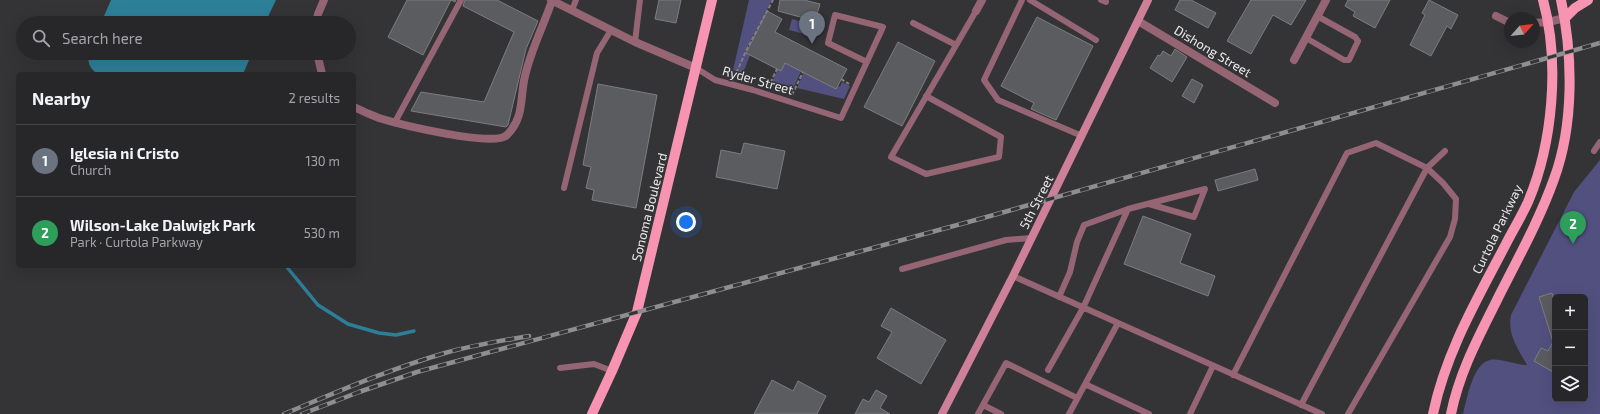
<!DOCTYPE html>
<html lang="en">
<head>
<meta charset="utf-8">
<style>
  :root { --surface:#272729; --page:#2f2f31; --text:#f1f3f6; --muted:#a4a5a8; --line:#434446; --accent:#51ccd1 }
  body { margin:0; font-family:"Exo 2",sans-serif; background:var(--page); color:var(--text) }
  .controls { position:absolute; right:12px; bottom:12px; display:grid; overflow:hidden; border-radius:6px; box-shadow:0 4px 16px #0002 }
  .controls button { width:36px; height:36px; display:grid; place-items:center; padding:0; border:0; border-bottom:1px solid var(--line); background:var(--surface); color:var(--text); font:20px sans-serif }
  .compass { position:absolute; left:1504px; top:12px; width:36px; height:36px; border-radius:50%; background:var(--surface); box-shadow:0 4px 16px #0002; rotate:63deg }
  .you { position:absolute; left:686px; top:222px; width:14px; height:14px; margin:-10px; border:3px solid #fff; border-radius:50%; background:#1a73e8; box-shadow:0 0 0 6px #1a73e833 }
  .badge { display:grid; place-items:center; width:26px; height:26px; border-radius:50%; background:var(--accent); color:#fff; font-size:13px; font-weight:700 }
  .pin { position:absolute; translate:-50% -33px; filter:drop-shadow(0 1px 2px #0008) }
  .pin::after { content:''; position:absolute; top:21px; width:14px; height:12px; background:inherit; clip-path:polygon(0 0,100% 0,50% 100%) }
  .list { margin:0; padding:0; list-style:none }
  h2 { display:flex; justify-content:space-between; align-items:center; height:52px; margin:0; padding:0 16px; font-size:17px }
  h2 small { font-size:13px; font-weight:400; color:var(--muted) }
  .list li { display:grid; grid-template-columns:26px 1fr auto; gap:12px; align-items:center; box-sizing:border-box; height:72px; padding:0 16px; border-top:1px solid var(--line) }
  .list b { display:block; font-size:15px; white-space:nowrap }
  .list p { margin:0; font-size:13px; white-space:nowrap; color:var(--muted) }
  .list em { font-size:13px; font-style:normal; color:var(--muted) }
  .icon { flex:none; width:22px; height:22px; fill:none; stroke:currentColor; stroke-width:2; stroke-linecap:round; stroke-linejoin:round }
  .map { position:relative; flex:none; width:1600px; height:414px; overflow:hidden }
  .search { position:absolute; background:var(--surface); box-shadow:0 4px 16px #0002; left:16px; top:16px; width:340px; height:44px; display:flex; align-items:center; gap:10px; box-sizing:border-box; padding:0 14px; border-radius:22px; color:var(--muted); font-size:15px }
  .panel { position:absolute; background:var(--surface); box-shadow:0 4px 16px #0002; left:16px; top:72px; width:340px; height:196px; border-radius:6px }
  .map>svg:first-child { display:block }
  .green { fill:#52507f; fill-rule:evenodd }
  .water { fill:#2d7f98 }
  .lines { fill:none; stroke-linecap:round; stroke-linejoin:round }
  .stream { stroke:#2d7f98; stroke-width:3.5 }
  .building { fill:#5b5c5f; stroke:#7d7d80 }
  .path { stroke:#7f7f82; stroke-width:2; stroke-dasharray:4 2; stroke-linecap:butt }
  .lane { stroke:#966574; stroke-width:6 }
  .street { stroke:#966574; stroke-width:8 }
  .secondary { stroke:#cd8097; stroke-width:8 }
  .primary { stroke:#f794b2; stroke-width:10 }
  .rail-casing { stroke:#8e8e90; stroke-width:4.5 }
  .rail { stroke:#343437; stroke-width:3; stroke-dasharray:9; stroke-linecap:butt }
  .labels { text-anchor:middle; stroke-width:3; stroke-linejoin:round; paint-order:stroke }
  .street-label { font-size:13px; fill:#eaeaec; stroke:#343437 }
</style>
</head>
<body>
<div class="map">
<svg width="1600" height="414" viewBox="0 0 1600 414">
  <rect width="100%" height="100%" fill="#343437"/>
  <path class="green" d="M749,0H772L745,52L750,55L743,73L733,70Z
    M792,19L811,24L808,35L789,30Z
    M785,63L801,71L794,87L772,82L778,69Z
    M804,72L836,89L838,86L840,87L842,82L850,86L844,99L797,88Z
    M1600,160V414H1463C1467,399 1473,363 1490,360C1498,358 1515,364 1524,365H1527C1518,349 1507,334 1511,315L1574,192ZM1555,297H1585V399H1555Z"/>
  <path class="water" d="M111,0H276L265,23H101Z
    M89,53H252L243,74H98C90,69 87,63 89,53Z"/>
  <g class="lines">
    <path class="stream" d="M286,266L318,305L348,324L379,333L396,335L414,331"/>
  </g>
  <path class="building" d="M407,0H456L455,2L451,0L423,55L388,37Z
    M465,0H497L538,21L526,49L508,125L506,127L411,111L421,92L484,102L514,32L463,6Z
    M659,0H681L676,23L655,19Z
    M780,0H804L820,4L815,21L778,11Z
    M1180,0H1191L1216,13L1208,28L1175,10Z
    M1251,0H1306L1291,25L1273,15L1251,54L1227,41Z
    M1348,0H1390L1375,28L1353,16L1355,12L1345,6Z
    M1429,0L1458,15L1451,29L1447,26L1431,56L1410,45L1425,15L1422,13Z
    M767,11L782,19L775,32L847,69L836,89L785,63L781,71L746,53Z
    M1037,17L1093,46L1056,120L1031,109L1034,103L1001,86Z
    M898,42L935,61L902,126L864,107Z
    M1175,49L1187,57L1172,82L1150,68L1158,55L1160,56L1163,51L1171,56Z
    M1192,79L1203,85L1194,103L1182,96Z
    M598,84L657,95L636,208L592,200L594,190L586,188L591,167L583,165Z
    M744,143L785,151L777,189L716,177L721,150L741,154Z
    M1255,169L1258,180L1218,191L1215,180Z
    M1143,216L1191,234L1180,263L1215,276L1208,296L1124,264Z
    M1552,293L1555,303V373L1534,361L1541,348L1548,351L1553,342L1539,297Z
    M891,308L946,340L921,384L877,358L892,332L881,326Z
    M772,380L793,391L798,381L826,396L817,414H754Z
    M876,390L887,396L880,408L890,414H855L863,399L869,402Z"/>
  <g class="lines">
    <path class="path" d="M734,78L746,51L773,0
      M841,79L849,84
      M768,88L777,69
      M792,95L803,72"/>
    <path class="lane" d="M1022,0L984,80L998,100L1082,136
      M1030,0L1096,40
      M1101,0L1106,2
      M572,10L576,0
      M913,23L956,45
      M1306,38L1344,60H1349L1358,41L1355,37L1317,16
      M635,42L640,0
      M696,68L715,80L753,90L841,118L883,27L835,15L828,43L867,62
      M926,96L1001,137L999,157L926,174L891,157L976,11
      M395,122L461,0
      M1594,151L1600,142
      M564,188L597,53L611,30
      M902,269L1006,240L1031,238
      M1013,276L1322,414
      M1059,297L1070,272L1077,242L1084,225L1128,209L1205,189L1194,217L1149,204
      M560,368L594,364L612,371
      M1048,370L1083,308L1128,209
      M1233,375L1347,153L1376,143L1427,168L1443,183L1456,199L1455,219L1450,237L1348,414
      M1085,384L1149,414
      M983,405L1001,414
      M1301,405L1427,168L1445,151
      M978,414L1006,363L1077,398
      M1069,414L1118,323
      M1190,414L1213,366"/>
    <path class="street" d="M551,0L635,42L696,68
      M976,11L982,0
      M1496,16L1510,23
      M1138,21L1275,103
      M316,23L318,14L324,0
      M1534,23L1548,22L1565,18
      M317,53L322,74
      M1294,60L1326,0
      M354,107C362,111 371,115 379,118C398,124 495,148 507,135C526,116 519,95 526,72C532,48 544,24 552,1"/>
    <path class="secondary" d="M942,414L1013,276L1148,0"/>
    <path class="primary" d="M1565,18L1575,8L1588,0
      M592,414L612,371L637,312L712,0
      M1433,414C1446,351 1479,296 1508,240C1515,227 1522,215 1528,202C1553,143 1560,62 1543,0
      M1451,414C1459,373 1479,336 1497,300C1517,260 1539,221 1554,179C1574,125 1573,56 1561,0"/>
    <g class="rail-casing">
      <path id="rail" d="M284,414C337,392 390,369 445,353C473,345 501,341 529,336
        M302,414L359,392L417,372L983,218L1600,43"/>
    </g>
    <use href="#rail" class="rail"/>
  </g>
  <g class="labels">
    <g class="street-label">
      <text transform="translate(1213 51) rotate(31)" y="5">Dishong Street</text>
      <text transform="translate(758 80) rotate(16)" y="5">Ryder Street</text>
      <text transform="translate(1036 202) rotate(-63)" y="5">5th Street</text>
      <text transform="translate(649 207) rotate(-76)" y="5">Sonoma Boulevard</text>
      <text transform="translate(1497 229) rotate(-64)" y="5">Curtola Parkway</text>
    </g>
  </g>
</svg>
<div class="controls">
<button>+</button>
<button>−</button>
<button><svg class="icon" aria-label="layers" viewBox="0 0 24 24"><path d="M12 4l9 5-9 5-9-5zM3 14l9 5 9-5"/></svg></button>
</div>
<svg class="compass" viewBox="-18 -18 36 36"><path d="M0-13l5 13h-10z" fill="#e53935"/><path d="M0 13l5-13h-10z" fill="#a4a5a8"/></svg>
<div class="you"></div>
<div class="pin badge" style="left:812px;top:44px;background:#6b7280">1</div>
<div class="pin badge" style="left:1573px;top:244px;background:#2e9e5b">2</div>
<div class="search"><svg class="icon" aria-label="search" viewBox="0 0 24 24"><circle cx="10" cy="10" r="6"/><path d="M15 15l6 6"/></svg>Search here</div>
<section class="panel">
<h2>Nearby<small>2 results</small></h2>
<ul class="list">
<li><span class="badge" style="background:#6b7280">1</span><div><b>Iglesia ni Cristo</b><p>Church</p></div><em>130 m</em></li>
<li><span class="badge" style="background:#2e9e5b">2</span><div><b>Wilson-Lake Dalwigk Park</b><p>Park · Curtola Parkway</p></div><em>530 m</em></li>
</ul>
</section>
</div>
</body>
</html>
